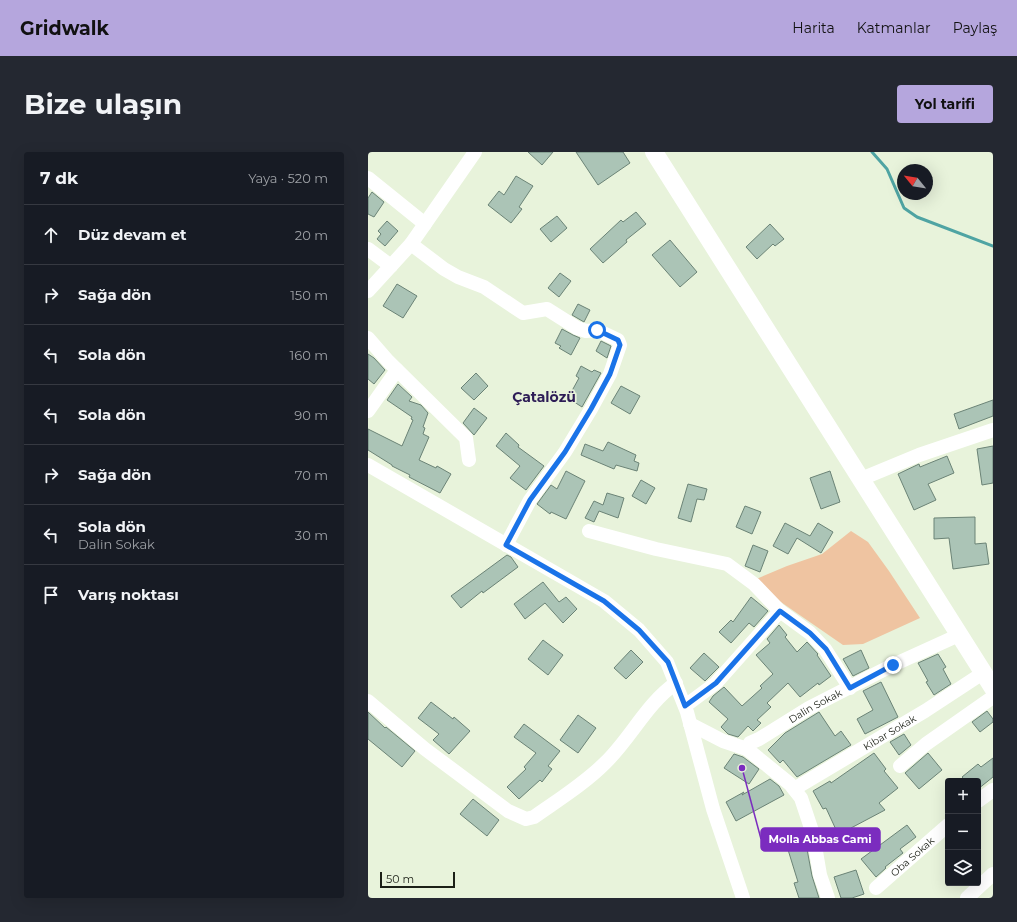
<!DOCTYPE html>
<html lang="tr">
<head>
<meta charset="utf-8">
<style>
  :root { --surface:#171b24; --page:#242831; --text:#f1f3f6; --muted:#9ea1a6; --line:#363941; --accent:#b5a6dd }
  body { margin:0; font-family:Montserrat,sans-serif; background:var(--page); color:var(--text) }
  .controls { position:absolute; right:12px; bottom:12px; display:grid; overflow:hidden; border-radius:4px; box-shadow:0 4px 16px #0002 }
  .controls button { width:36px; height:36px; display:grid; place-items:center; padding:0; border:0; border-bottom:1px solid var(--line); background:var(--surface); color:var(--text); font:20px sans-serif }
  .compass { position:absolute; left:529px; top:12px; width:36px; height:36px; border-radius:50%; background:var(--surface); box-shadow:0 4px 16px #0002; rotate:300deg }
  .scale { position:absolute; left:12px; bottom:10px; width:75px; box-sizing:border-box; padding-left:4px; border:2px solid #1c2017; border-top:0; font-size:11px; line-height:14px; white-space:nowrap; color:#1c2017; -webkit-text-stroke:3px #e8f3db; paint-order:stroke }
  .stop { position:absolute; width:12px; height:12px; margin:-9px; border:3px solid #1a73e8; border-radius:50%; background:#fff }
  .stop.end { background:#1a73e8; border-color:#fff; box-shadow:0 1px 4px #0008 }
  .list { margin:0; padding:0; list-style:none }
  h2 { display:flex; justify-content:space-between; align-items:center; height:52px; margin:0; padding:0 16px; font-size:17px }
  h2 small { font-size:13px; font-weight:400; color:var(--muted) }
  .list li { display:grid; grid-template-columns:26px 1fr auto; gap:12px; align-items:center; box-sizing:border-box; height:60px; padding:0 16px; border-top:1px solid var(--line) }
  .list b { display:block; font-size:15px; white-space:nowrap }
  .list p { margin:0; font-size:13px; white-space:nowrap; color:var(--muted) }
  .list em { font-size:13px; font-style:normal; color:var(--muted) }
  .icon { flex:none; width:22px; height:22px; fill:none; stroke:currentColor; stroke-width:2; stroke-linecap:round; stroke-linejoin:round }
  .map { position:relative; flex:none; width:625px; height:746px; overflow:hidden; border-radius:4px }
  header { display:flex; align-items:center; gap:24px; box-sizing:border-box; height:56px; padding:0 20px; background:var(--accent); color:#111 }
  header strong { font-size:19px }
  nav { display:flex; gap:22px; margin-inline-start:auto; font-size:14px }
  .intro { display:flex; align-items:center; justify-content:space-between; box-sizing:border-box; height:96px; padding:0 24px }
  h1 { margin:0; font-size:28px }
  .button { padding:10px 18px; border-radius:4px; background:var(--accent); color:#111; font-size:14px; font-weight:700 }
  main { display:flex; gap:24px; padding:0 24px }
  aside { flex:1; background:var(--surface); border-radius:4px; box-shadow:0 4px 16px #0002 }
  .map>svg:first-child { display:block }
  .green { fill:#efc4a1 }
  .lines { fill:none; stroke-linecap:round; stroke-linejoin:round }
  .stream { stroke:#4fa4a3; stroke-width:3 }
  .building { fill:#abc4b6; stroke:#6b8376 }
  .minor { stroke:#fff; stroke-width:14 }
  .major { stroke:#fff; stroke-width:18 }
  .route { stroke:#1a73e8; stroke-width:5 }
  .labels { text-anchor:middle; stroke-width:3.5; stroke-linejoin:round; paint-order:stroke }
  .street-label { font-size:10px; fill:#1c2017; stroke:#e8f3db }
  .district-label { font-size:14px; font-weight:bold; fill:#2d1c56; stroke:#e8f3db }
  .leader { fill:none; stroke:#7b2cbf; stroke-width:1.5 }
  .callout-dot { fill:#7b2cbf; stroke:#e8f3db; stroke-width:1.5 }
  .callout { fill:#7b2cbf; stroke:#7b2cbf; stroke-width:1.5 }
  .callout-label { font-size:11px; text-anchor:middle; font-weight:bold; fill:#fff }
</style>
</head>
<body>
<header>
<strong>Gridwalk</strong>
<nav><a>Harita</a><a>Katmanlar</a><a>Paylaş</a></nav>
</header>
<div class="intro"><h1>Bize ulaşın</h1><a class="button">Yol tarifi</a></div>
<main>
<aside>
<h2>7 dk<small>Yaya · 520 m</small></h2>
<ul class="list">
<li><svg class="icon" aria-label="ahead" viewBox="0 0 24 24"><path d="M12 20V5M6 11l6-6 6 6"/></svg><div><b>Düz devam et</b></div><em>20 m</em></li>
<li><svg class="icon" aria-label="right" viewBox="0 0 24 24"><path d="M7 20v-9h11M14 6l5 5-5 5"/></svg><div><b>Sağa dön</b></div><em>150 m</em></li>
<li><svg class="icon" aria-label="left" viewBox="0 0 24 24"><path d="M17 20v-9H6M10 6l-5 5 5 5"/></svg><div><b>Sola dön</b></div><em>160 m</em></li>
<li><svg class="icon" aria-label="left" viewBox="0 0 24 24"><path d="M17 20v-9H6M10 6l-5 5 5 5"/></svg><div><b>Sola dön</b></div><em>90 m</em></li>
<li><svg class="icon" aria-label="right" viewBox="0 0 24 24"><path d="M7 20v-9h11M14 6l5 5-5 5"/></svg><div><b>Sağa dön</b></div><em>70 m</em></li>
<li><svg class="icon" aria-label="left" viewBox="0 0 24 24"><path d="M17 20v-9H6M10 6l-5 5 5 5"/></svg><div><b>Sola dön</b><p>Dalin Sokak</p></div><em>30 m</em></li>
<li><svg class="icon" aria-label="arrive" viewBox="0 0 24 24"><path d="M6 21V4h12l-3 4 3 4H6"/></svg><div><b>Varış noktası</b></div></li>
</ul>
</aside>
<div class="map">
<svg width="625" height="746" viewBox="0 0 625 746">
  <rect width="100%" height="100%" fill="#e8f3db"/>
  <path class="green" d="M483,379L500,390L521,419L552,466L495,492L475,493L407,446L386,428L419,414L454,402Z"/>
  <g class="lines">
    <path class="stream" d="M504,0L519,17L536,56L549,65L625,94"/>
  </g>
  <path class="building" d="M160,0H185L174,13Z
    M208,0H255L262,11L230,33Z
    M148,24L165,34L151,55L154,57L143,71L120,53L131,39L136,43Z
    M4,40L16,50L6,65L0,62V46Z
    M268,60L278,72L258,88L259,90L235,111L222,97L253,68L255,70Z
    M189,64L199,76L183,90L172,77Z
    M19,69L30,79L17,94L9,87L13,82L10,79Z
    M402,72L416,87L407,94L405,92L389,107L378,95Z
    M302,88L329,120L312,135L284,103Z
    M192,121L203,129L191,145L180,136Z
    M29,132L49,144L35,166L15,154Z
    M210,152L222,158L216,170L204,163Z
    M194,177L205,183L212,186L203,203L191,196L193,194L187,191Z
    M233,189L243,194L239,206L228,199Z
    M0,202L6,206L17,218L6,232L0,227Z
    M213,214L224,220L226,218L233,221L214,255L200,246L211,226L208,224Z
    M108,221L120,234L106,248L93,236Z
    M30,232L44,245L41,249L53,253L60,261L55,275L57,276L55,282L61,285L51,308L68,316L69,314L83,322L72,341L41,325L42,323L24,314V313L0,298V277L34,294L45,268L43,267L44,265L19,248Z
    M253,234L272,244L262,262L243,251Z
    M625,248V264L591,277L586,262Z
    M106,256L119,266L106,283L95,271Z
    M138,281L151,293L150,295L176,314L158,338L142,326L152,314L128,294Z
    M240,290L268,303L266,309L271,311L269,319L248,313L246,317L213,303L217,292L235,299Z
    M625,294V331L614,333L609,297Z
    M579,304L586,321L560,332L568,348L546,358L530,322L551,312L552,315Z
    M198,319L217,329L198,367L183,360L182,362L169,352L183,333L189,337Z
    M462,319L472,350L453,357L442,326Z
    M273,328L287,336L278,352L264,344Z
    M320,332L339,337L336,348L329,347L323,370L310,366Z
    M239,341L256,346L250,366L231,359L226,370L217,366L226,349L235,353Z
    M377,354L393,360L384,382L368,375Z
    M607,365V392L618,391L621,412L585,417L581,386L566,387V366Z
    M417,371L442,384L450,371L465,380L453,401L429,386L420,402L405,394Z
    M385,393L400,399L392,420L377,414Z
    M139,403L143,405L150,415L115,441L114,439L93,456L83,444Z
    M175,430L191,450L198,445L209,457L195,471L177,451L157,467L146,452Z
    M383,445L400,459L386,475L381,471L363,491L351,480L363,468L365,470Z
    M411,473L419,483L417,485L429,500L439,490L450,502L449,503L463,524L451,533L450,531L432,545L420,531L399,551L403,555L389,568L393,571L385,579L380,574L370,585L360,582L353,575L360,567L341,550L345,544L356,535L374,554L394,536L392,534L405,522L388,503L402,491L399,487Z
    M175,488L195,503L180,523L160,507Z
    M263,498L275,510L258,527L246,516Z
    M493,498L501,516L485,524L475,507Z
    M336,501L351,515L337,529L322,516Z
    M570,502L578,515L575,517L583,532L566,543L558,530L560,529L550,511Z
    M513,530L530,565L497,582L489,567L505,558L495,539Z
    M63,550L85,567L86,565L102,579L81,602L65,588L71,582L50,566Z
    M619,559L625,567V570L612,580L604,570Z
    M0,560L17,576L18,575L47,599L34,615L0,587Z
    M451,560L467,584L473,579L483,593L429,625L415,608L412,611L400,598L417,581Z
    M210,563L228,576L210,601L192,588Z
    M156,572L192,599L180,614L184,617L174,630L172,628L151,647L139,635L158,617L156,615L168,601L146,585Z
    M536,582L543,593L531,603L522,590Z
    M506,601L518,617L516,619L530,636L511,651L517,658L483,676L485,680L475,685L472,681L470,682L458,656L455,657L445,639L462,629L463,631Z
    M560,601L574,618L551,637L537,621Z
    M366,602L375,605L391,617L381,632L356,616Z
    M625,606V625L610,637V629H598L594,625L610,612L613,615Z
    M402,627L411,634L416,643L368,669L358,650L376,640L374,643Z
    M105,647L131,668L119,684L92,662Z
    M539,673L548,685L532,697L535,701L517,715L518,716L508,725L493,707Z
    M436,681L444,724L451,746H431L426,731L430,730L417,688Z
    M488,718L496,742L484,746H473L466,725Z"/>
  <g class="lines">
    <g class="minor">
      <path d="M0,26L57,72"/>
      <path d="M43,92L76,117L90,125L116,135L155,161L179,157L209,176L218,179L229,178L250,188L252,193L242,222L223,257L197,300L162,348L138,393"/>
      <path d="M0,97L23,114"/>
      <path d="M0,139L43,92L107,0"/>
      <path d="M0,186L20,209L98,286L101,308"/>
      <path d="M0,259L29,218"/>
      <path d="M0,313L236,449L271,478L299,510L319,560L345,657L375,746"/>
      <path d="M493,327L551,303L625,278"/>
      <path d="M221,379L288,397L359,412L386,432L412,459L442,481L457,497L482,536"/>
      <path d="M0,549L57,597L140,659L158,667L166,665C190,648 216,632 237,611C263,586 278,552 308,531"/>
      <path d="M317,554L348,531L412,459"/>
      <path d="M322,572L355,589L379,597"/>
      <path d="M532,614L558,592L625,545"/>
      <path id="s1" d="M426,637L557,559L615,521"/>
      <path d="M610,649L625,638"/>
      <path id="s2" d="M508,736L580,673"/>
      <path id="s3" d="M460,746L452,723L445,682L433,646L422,632L379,597L382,591L391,587L441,556L525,513L591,483"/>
      <path d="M599,746L625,722"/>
    </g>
    <path class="major" d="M286,0L625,536"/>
  </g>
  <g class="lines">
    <path class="route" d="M229,178L250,188L252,193L242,222L223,257L197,300L162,348L138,393L236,449L271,478L300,510L317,554L348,531L412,459L442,481L458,497L482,536L525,513"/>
  </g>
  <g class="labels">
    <g class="street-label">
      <text dy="4" stroke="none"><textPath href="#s3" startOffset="259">Dalin Sokak</textPath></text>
      <text dy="4" stroke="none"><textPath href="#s1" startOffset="111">Kibar Sokak</textPath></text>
      <text dy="4" stroke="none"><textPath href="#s2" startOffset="48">Oba Sokak</textPath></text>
    </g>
    <g class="district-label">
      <text x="176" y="250">Çatalözü</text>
    </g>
  </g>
  <path class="leader" d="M374 616L393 687"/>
  <circle class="callout-dot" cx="374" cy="616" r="4"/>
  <rect class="callout" x="393" y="676" width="119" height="23" rx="4"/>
  <g class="callout-label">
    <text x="452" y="691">Molla Abbas Cami</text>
  </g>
</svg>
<div class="controls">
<button>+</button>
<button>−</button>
<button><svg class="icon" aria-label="layers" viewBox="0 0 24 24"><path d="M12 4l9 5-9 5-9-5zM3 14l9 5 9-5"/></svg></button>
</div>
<svg class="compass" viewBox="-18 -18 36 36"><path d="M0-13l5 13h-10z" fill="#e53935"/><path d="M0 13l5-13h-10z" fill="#9ea1a6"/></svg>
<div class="scale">50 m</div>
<div class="stop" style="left:229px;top:178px"></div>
<div class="stop end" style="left:525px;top:513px"></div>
</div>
</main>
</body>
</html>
